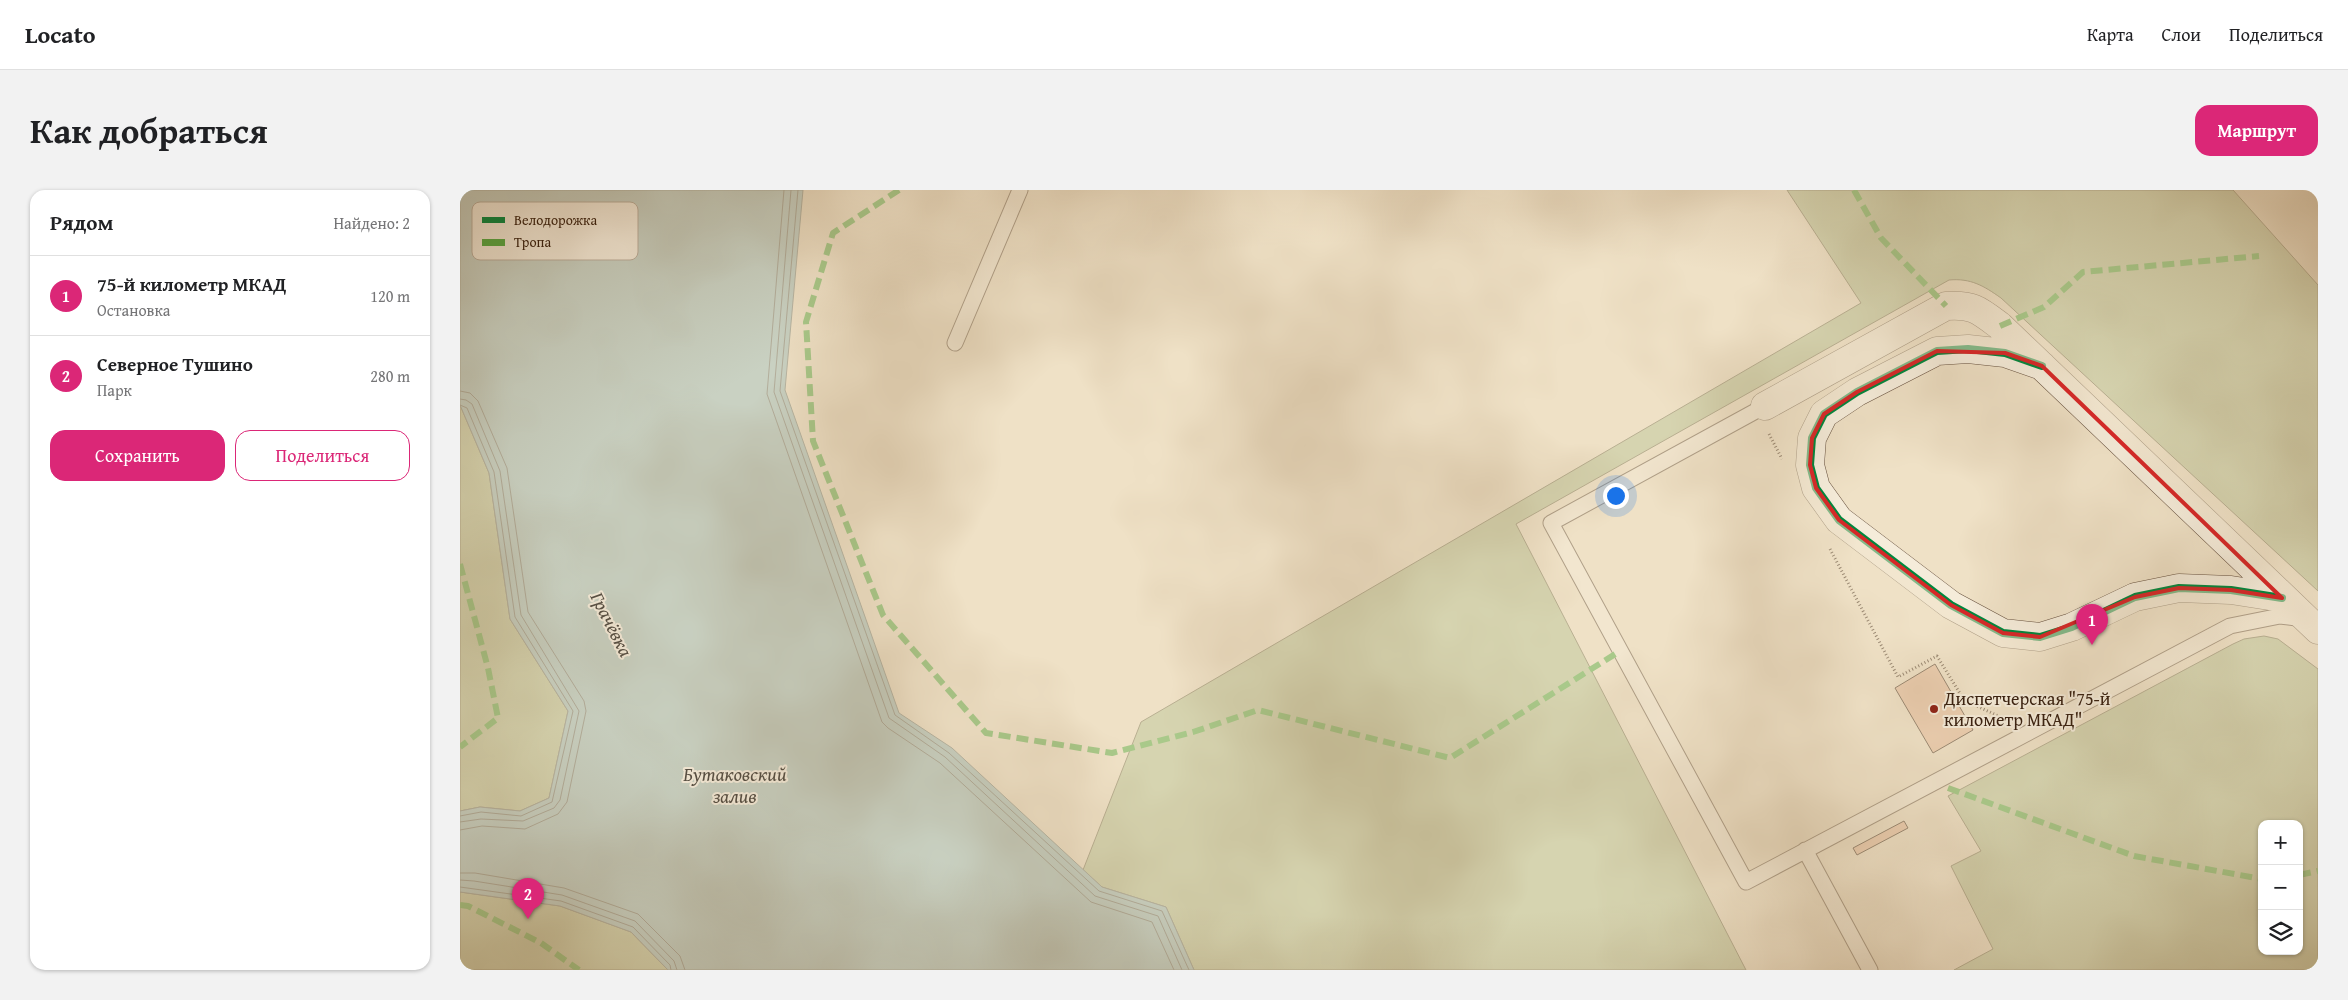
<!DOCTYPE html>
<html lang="ru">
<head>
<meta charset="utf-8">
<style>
  :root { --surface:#fff; --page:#f2f2f2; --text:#202124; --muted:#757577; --line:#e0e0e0; --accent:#db2777 }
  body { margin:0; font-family:"Gentium Book Plus",serif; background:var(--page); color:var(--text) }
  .controls { position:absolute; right:15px; bottom:15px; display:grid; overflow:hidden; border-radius:10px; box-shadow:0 1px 4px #0004 }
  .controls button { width:45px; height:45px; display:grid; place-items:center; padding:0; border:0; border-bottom:1px solid var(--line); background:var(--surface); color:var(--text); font:25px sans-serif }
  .you { position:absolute; left:1155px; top:305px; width:18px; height:18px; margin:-12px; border:4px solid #fff; border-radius:50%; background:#1a73e8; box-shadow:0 0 0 8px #1a73e833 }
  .badge { display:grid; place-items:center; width:32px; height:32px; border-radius:50%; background:var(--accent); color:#fff; font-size:16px; font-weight:700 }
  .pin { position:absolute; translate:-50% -41px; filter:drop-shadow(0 1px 2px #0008) }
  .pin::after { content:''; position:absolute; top:26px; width:18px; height:15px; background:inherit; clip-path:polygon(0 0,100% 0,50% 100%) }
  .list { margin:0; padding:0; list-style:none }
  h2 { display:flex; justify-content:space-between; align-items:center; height:65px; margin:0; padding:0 20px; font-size:21px }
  h2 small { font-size:16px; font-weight:400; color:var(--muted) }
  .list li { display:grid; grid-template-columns:32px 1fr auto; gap:15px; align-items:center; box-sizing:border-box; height:80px; padding:0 20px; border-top:1px solid var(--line) }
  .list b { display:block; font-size:19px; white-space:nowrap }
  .list p { margin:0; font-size:16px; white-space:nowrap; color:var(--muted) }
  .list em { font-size:16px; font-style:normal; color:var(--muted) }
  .actions { display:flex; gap:10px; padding:15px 20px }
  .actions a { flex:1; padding:11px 0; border:1px solid var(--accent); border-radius:15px; text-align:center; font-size:18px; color:var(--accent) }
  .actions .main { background:var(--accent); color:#fff }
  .icon { flex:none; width:28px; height:28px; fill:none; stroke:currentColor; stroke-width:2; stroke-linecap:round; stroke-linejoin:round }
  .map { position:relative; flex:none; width:1858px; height:780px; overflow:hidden; border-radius:15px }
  header { display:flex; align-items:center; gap:30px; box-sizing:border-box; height:70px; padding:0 25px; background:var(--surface); border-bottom:1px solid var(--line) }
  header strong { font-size:24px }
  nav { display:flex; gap:28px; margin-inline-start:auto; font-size:18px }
  .intro { display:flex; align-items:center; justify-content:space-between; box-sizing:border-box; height:120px; padding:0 30px }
  h1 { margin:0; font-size:35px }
  .button { padding:12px 22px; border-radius:15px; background:var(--accent); color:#fff; font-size:18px; font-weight:700 }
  main { display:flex; gap:30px; padding:0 30px }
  aside { flex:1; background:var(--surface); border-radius:15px; box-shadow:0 1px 4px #0004 }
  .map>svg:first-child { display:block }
  .green { fill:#b9c395; stroke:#787252; fill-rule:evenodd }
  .water { fill:#9cbcbc; stroke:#747e77 }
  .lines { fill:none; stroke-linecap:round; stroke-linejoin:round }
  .shore { stroke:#6a6e66; stroke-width:1 }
  .building { fill:#e9b998; stroke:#382010 }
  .service-casing { stroke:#66503e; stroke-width:17 }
  .minor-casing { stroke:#66503e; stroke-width:29 }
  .path { stroke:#382010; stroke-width:3; stroke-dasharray:1 2.5; stroke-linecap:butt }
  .service { stroke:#f5ecda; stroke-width:15 }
  .minor { stroke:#f5ecda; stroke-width:28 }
  .quiet { stroke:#55aa42; stroke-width:6; stroke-dasharray:12 6; stroke-linecap:butt }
  .cycleway-casing { stroke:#f5ecda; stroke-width:11 }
  .cycleway { stroke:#00873e; stroke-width:8 }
  .marked { fill:none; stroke:#d62828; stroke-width:4; stroke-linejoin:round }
  .poi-dot { fill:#8f2418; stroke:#f5ecda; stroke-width:2 }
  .labels { text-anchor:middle; stroke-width:4; stroke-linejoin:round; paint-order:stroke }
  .poi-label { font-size:18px; fill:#382010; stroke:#f5ecda; text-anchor:start }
  .water-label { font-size:19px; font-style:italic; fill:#564f44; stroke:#f5ecda }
  .key { fill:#f5ecda; stroke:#bcaf9d; stroke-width:1 }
  .key-label { font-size:14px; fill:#382010 }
</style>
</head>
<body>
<header>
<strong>Locato</strong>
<nav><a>Карта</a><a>Слои</a><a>Поделиться</a></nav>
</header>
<div class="intro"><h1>Как добраться</h1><a class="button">Маршрут</a></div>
<main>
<aside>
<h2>Рядом<small>Найдено: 2</small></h2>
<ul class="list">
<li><span class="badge">1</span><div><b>75-й километр МКАД</b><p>Остановка</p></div><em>120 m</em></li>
<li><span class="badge">2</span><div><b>Северное Тушино</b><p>Парк</p></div><em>280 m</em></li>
</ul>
<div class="actions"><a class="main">Сохранить</a><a>Поделиться</a></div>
</aside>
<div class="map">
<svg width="1858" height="780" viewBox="0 0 1858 780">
  <rect width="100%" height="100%" fill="#efe1c6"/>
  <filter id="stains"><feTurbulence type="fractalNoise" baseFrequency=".004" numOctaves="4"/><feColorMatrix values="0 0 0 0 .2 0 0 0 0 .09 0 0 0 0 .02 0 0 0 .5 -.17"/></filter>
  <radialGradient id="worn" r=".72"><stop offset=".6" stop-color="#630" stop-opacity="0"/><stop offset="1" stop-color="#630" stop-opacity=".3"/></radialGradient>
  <path class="green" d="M1327,0H1773L1858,95V401L1541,108C1524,96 1511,88 1489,90L1056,334L1286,780H734L706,717L642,697L623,680L681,532L1401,113Z
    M0,215L29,283L50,429L108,521L89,608L60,621L20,617L0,621Z
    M1804,446L1818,449L1858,479V780H1494L1533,759L1491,676L1521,661L1488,606L1773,454L1784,449ZM1802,634H1839V761H1802Z
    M0,702L100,716L171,742L208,780H0Z"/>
  <path class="water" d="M0,0H343L325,200L439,523L492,558L642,697L706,717L734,780H208L171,742L100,716L0,702V621L20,617L60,621L89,608L108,521L50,429L29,283L0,215Z"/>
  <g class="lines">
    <path class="shore" d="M324,0L307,204L422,532L428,538L480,573L631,712L692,732L714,780
      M331,0L314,202L429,528L485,567L635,706L698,726L722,780
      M338,0L320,201L435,525L489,563L639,701L702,721L729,780
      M0,201L10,203L18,211L47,278L68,422L124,511L126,521L107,612L98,624L65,639L22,636L0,640
      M0,209L6,210L12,214L40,281L61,425L119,521L100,610L94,618L63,631L21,629L0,632
      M0,215L7,218L34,282L55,427L113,521L92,612L61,626L21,622L0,626
      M0,683H15L104,698L178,724L220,766L225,780
      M0,690L14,691L102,705L175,731L214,771L217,780
      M0,697L101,711L173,737L210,775L211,780"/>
  </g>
  <path class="building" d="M1475,474L1513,540L1473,563L1435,498Z
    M1444,631L1448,638L1397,665L1393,658Z"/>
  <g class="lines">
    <g class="service-casing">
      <path id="service" d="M495,153L560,0
        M1305,216L1091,333L1286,692L1770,436L1820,426L1844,429
        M1345,660L1410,780"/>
    </g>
    <g class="minor-casing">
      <path id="minor" d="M1582,176L1545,163L1508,159L1477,161L1397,202L1364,224L1352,248L1350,275L1356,298L1379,330L1491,415L1543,443L1580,447L1612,437L1675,407L1719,398L1771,400L1822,408
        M1305,216L1486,116C1513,114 1519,120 1540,136L1858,440"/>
    </g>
    <path class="path" d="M1309,244L1322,269
      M1370,359L1438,487L1477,466L1504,510L1547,530"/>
    <use href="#service" class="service"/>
    <use href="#minor" class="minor"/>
    <path class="quiet" d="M439,0L373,43L346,132L353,251L423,425L526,543L652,563L733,542L798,520L990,568L1160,461
      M1394,0L1421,48L1486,116
      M1540,136L1584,117L1623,82L1799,66
      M0,374L28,478L38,528L0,557
      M1488,598L1674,666L1802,689
      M1839,685L1858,681
      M0,715L8,716L81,753L119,780"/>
    <g class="cycleway-casing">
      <path id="cycleway" d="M1582,176L1545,163L1508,159L1477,161L1397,202L1364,224L1352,248L1350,275L1356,298L1379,330L1491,415L1543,443L1580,447L1612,437L1675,407L1719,398L1771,400L1822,408"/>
    </g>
    <use href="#cycleway" class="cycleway"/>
  </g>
  <path d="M0 0H1858V780H0ZM1477,161L1545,163L1582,176L1822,408L1771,400L1719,398L1675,407L1580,447L1543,443L1491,415L1379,330L1356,298L1350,275L1352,248L1364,224L1397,202Z" fill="#efe1c6" fill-opacity=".55" fill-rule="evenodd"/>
  <path class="marked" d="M1477,161L1545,163L1582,176L1822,408L1771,400L1719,398L1675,407L1580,447L1543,443L1491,415L1379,330L1356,298L1350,275L1352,248L1364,224L1397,202Z"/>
  <circle class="poi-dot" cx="1474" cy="519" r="5"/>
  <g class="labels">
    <g class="poi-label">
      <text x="1484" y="515">Диспетчерская "75-й<tspan x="1484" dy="21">километр МКАД"</tspan></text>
    </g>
    <g class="water-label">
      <text transform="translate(152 434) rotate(63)" y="7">Грачёвка</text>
      <text x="275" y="591">Бутаковский<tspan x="275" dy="22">залив</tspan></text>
    </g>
  </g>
  <rect x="12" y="12" width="166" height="58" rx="8" class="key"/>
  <rect x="22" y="27" width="23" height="6" fill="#00873e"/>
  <rect x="22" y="49" width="23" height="7" fill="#55aa42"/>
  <g class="key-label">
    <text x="54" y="35">Велодорожка</text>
    <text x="54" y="57">Тропа</text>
  </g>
  <rect width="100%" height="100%" filter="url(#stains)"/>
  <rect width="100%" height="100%" fill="url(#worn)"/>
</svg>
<div class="controls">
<button>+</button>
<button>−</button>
<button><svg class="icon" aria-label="layers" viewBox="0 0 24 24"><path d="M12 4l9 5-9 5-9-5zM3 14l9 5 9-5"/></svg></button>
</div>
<div class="you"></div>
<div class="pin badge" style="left:1632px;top:455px">1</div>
<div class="pin badge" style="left:68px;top:729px">2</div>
</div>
</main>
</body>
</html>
